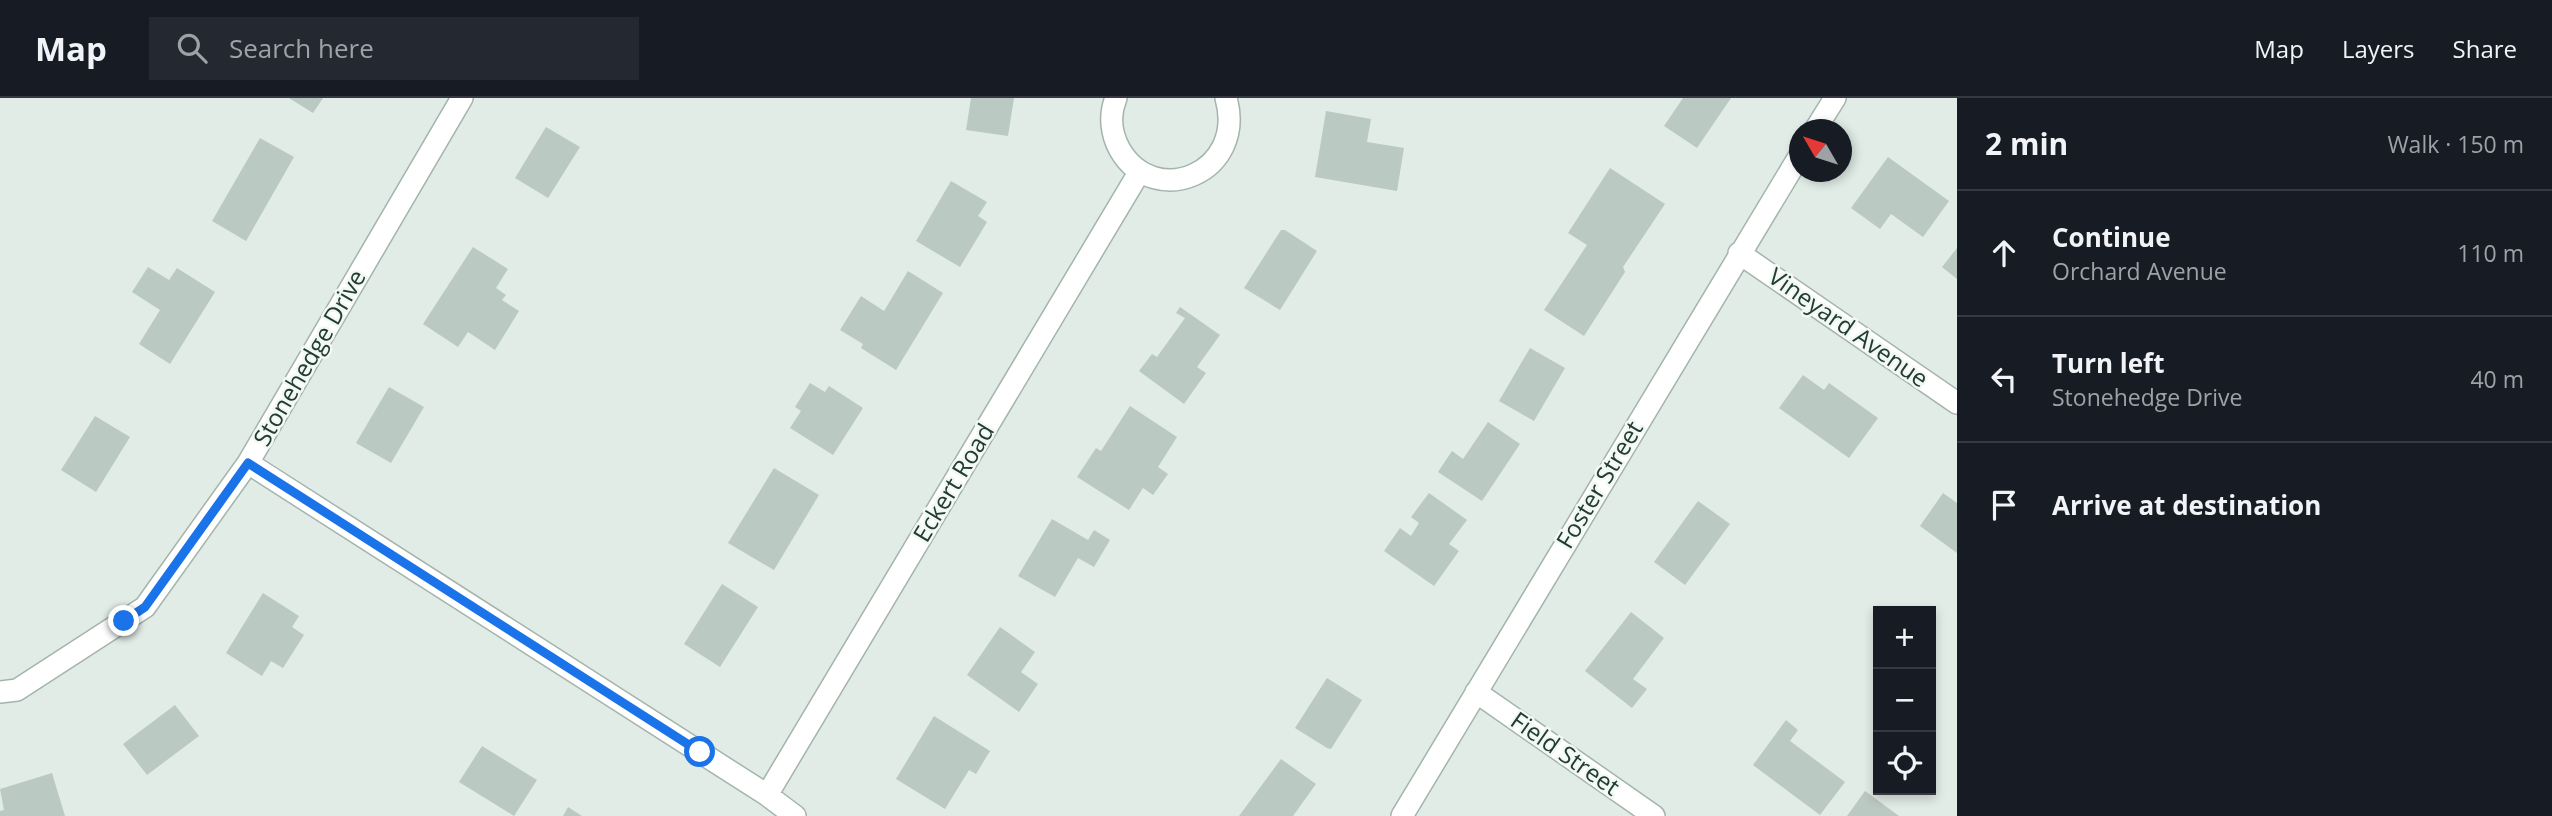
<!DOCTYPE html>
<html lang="en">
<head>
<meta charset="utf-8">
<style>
  :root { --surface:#171b24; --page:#242831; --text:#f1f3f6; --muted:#9ea1a6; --line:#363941 }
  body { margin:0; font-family:"Open Sans",sans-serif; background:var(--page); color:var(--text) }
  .controls { position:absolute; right:21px; bottom:21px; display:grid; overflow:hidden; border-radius:0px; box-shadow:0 4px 10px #0003 }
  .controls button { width:63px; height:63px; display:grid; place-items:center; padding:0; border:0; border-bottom:2px solid var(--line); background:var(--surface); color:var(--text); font:35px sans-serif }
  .compass { position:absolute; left:1789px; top:21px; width:63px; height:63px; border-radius:50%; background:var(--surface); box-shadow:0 4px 10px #0003; rotate:309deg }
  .stop { position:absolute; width:21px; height:21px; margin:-16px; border:5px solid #1a73e8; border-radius:50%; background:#fff }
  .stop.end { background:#1a73e8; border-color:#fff; box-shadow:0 2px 7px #0008 }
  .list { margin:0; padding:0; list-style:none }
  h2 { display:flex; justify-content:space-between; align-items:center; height:91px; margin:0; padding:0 28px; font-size:30px }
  h2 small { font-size:23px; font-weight:400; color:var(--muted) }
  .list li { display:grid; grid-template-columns:46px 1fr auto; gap:21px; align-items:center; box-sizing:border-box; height:126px; padding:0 28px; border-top:2px solid var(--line) }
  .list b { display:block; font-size:26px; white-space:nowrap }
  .list p { margin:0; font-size:23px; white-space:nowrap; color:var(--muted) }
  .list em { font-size:23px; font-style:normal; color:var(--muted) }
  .icon { flex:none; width:38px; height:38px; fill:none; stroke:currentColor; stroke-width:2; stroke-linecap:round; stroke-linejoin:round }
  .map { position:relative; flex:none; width:1957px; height:718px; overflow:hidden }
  header { display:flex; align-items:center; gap:42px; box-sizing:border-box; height:98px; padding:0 35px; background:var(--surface); border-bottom:2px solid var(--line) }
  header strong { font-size:33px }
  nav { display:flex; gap:38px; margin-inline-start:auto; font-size:24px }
  .search { width:490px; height:63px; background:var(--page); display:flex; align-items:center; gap:18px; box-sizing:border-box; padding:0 24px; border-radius:0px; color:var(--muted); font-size:26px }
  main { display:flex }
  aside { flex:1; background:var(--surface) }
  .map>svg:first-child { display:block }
  .building { fill:#bac9c1 }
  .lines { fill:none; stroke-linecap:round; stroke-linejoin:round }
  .street-casing { stroke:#a4b4ac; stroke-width:24 }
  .street { stroke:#fff; stroke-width:21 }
  .route { stroke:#1a73e8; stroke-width:9 }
  .labels { text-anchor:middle; stroke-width:5; stroke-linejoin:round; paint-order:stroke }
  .street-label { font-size:24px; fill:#223c32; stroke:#f2f8f4 }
</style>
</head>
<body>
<header>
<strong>Map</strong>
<div class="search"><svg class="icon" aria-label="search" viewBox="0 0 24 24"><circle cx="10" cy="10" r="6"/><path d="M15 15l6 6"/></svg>Search here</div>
<nav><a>Map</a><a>Layers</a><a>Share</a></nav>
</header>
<main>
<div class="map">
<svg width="1957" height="718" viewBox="0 0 1957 718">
  <rect width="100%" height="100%" fill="#e1ece6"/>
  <path class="building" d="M289,0H323L313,15Z
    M971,0H1014L1008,38L966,32Z
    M1683,0H1731L1697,50L1664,28Z
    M1326,13L1371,21L1367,44L1404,50L1397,93L1315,79Z
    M546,29L580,49L548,100L515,80Z
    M260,40L294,59L246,143L212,123Z
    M1888,59L1949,103L1923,139L1891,116L1880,131L1851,110Z
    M1610,70L1665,106L1623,169L1625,174L1584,238L1544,212L1587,147L1568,135Z
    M951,83L987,104L978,118L987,124L960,169L916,143Z
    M1281,132H1285L1317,153L1280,212L1244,190Z
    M473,149L508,171L496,190L506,197L502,202L519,213L495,252L468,234L458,249L423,226Z
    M1957,150V181L1942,169Z
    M148,169L169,182L177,170L215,194L170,266L139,246L160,212L132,194Z
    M908,173L943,195L896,272L861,250L863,246L840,232L861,198L884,213Z
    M1180,209L1220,237L1197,269L1206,275L1184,306L1139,273L1152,256L1157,259L1185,220L1176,215Z
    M1530,250L1565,270L1534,323L1499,303Z
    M1803,277L1824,292L1829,285L1878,320L1849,360L1779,310Z
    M810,285L825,294L829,288L863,310L833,357L790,330L801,313L795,309Z
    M389,289L424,309L391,365L356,345Z
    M1130,308L1177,339L1158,369L1168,376L1153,397L1143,390L1129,412L1077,379L1096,350L1101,353Z
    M95,318L130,339L96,394L61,372Z
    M1488,324L1520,346L1482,403L1438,374L1452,353L1463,361Z
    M774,370L819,397L774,472L728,445Z
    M1429,395L1467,422L1449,446L1459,453L1434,488L1384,453L1400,430L1411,438L1419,425L1411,419Z
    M1943,395L1957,405V455L1920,428Z
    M1698,403L1730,426L1685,487L1654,464Z
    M1052,421L1088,442L1094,432L1110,442L1094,469L1078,460L1055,499L1018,478Z
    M722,486L758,509L720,569L684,546Z
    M263,495L299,518L292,529L304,537L283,570L271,563L262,578L226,555Z
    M1631,514L1664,540L1633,581L1647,591L1632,610L1585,573Z
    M1000,529L1035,554L1021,574L1038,586L1019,614L967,577Z
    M1327,580L1362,602L1331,651L1327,650L1295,630Z
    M175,607L199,638L147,677L123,646Z
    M934,618L990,653L976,676L969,672L945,711L896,681Z
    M1786,622L1798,632L1790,643L1845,684L1820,717L1753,667Z
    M482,648L537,682L514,718L459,684Z
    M1281,661L1316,686L1293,718H1239Z
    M52,675L65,718H0V713L4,712L0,691Z
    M1865,693L1899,718H1847Z
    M568,709L582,718H563Z"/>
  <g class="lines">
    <g class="street-casing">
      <path id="street" d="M1116,0C1109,17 1111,36 1120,52C1155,112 1247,75 1226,0
        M1815,32L1835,0
        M1739,155L1957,305
        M248,365L767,697L795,718
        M0,594L17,592L145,509L248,365L462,0
        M1476,594L1654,718
        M767,697L1140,73
        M1402,718L1800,57"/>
    </g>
    <use href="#street" class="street"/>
  </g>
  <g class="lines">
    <path class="route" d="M124,523L145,509L248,365L700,654"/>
  </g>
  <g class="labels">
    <g class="street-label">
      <text transform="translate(1848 230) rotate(35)" y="8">Vineyard Avenue</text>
      <text transform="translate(310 260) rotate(-60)" y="8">Stonehedge Drive</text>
      <text transform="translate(954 385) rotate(-59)" y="8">Eckert Road</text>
      <text transform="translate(1600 387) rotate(-59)" y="8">Foster Street</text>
      <text transform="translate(1565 656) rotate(35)" y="8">Field Street</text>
    </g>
  </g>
</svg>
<div class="controls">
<button>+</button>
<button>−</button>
<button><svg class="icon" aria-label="locate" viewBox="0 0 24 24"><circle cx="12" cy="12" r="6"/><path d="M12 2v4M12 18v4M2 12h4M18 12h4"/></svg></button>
</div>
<svg class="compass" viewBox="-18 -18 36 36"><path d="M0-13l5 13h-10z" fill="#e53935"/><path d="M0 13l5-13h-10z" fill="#9ea1a6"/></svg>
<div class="stop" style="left:700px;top:654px"></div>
<div class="stop end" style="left:124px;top:523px"></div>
</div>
<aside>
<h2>2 min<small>Walk · 150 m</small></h2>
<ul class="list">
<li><svg class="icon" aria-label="ahead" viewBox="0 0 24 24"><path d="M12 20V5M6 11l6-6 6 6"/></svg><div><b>Continue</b><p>Orchard Avenue</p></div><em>110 m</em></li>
<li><svg class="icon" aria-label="left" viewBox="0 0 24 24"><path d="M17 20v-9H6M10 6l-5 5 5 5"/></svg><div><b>Turn left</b><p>Stonehedge Drive</p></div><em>40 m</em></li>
<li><svg class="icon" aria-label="arrive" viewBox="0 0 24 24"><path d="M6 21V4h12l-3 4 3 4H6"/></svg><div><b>Arrive at destination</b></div></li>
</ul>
</aside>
</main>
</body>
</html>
